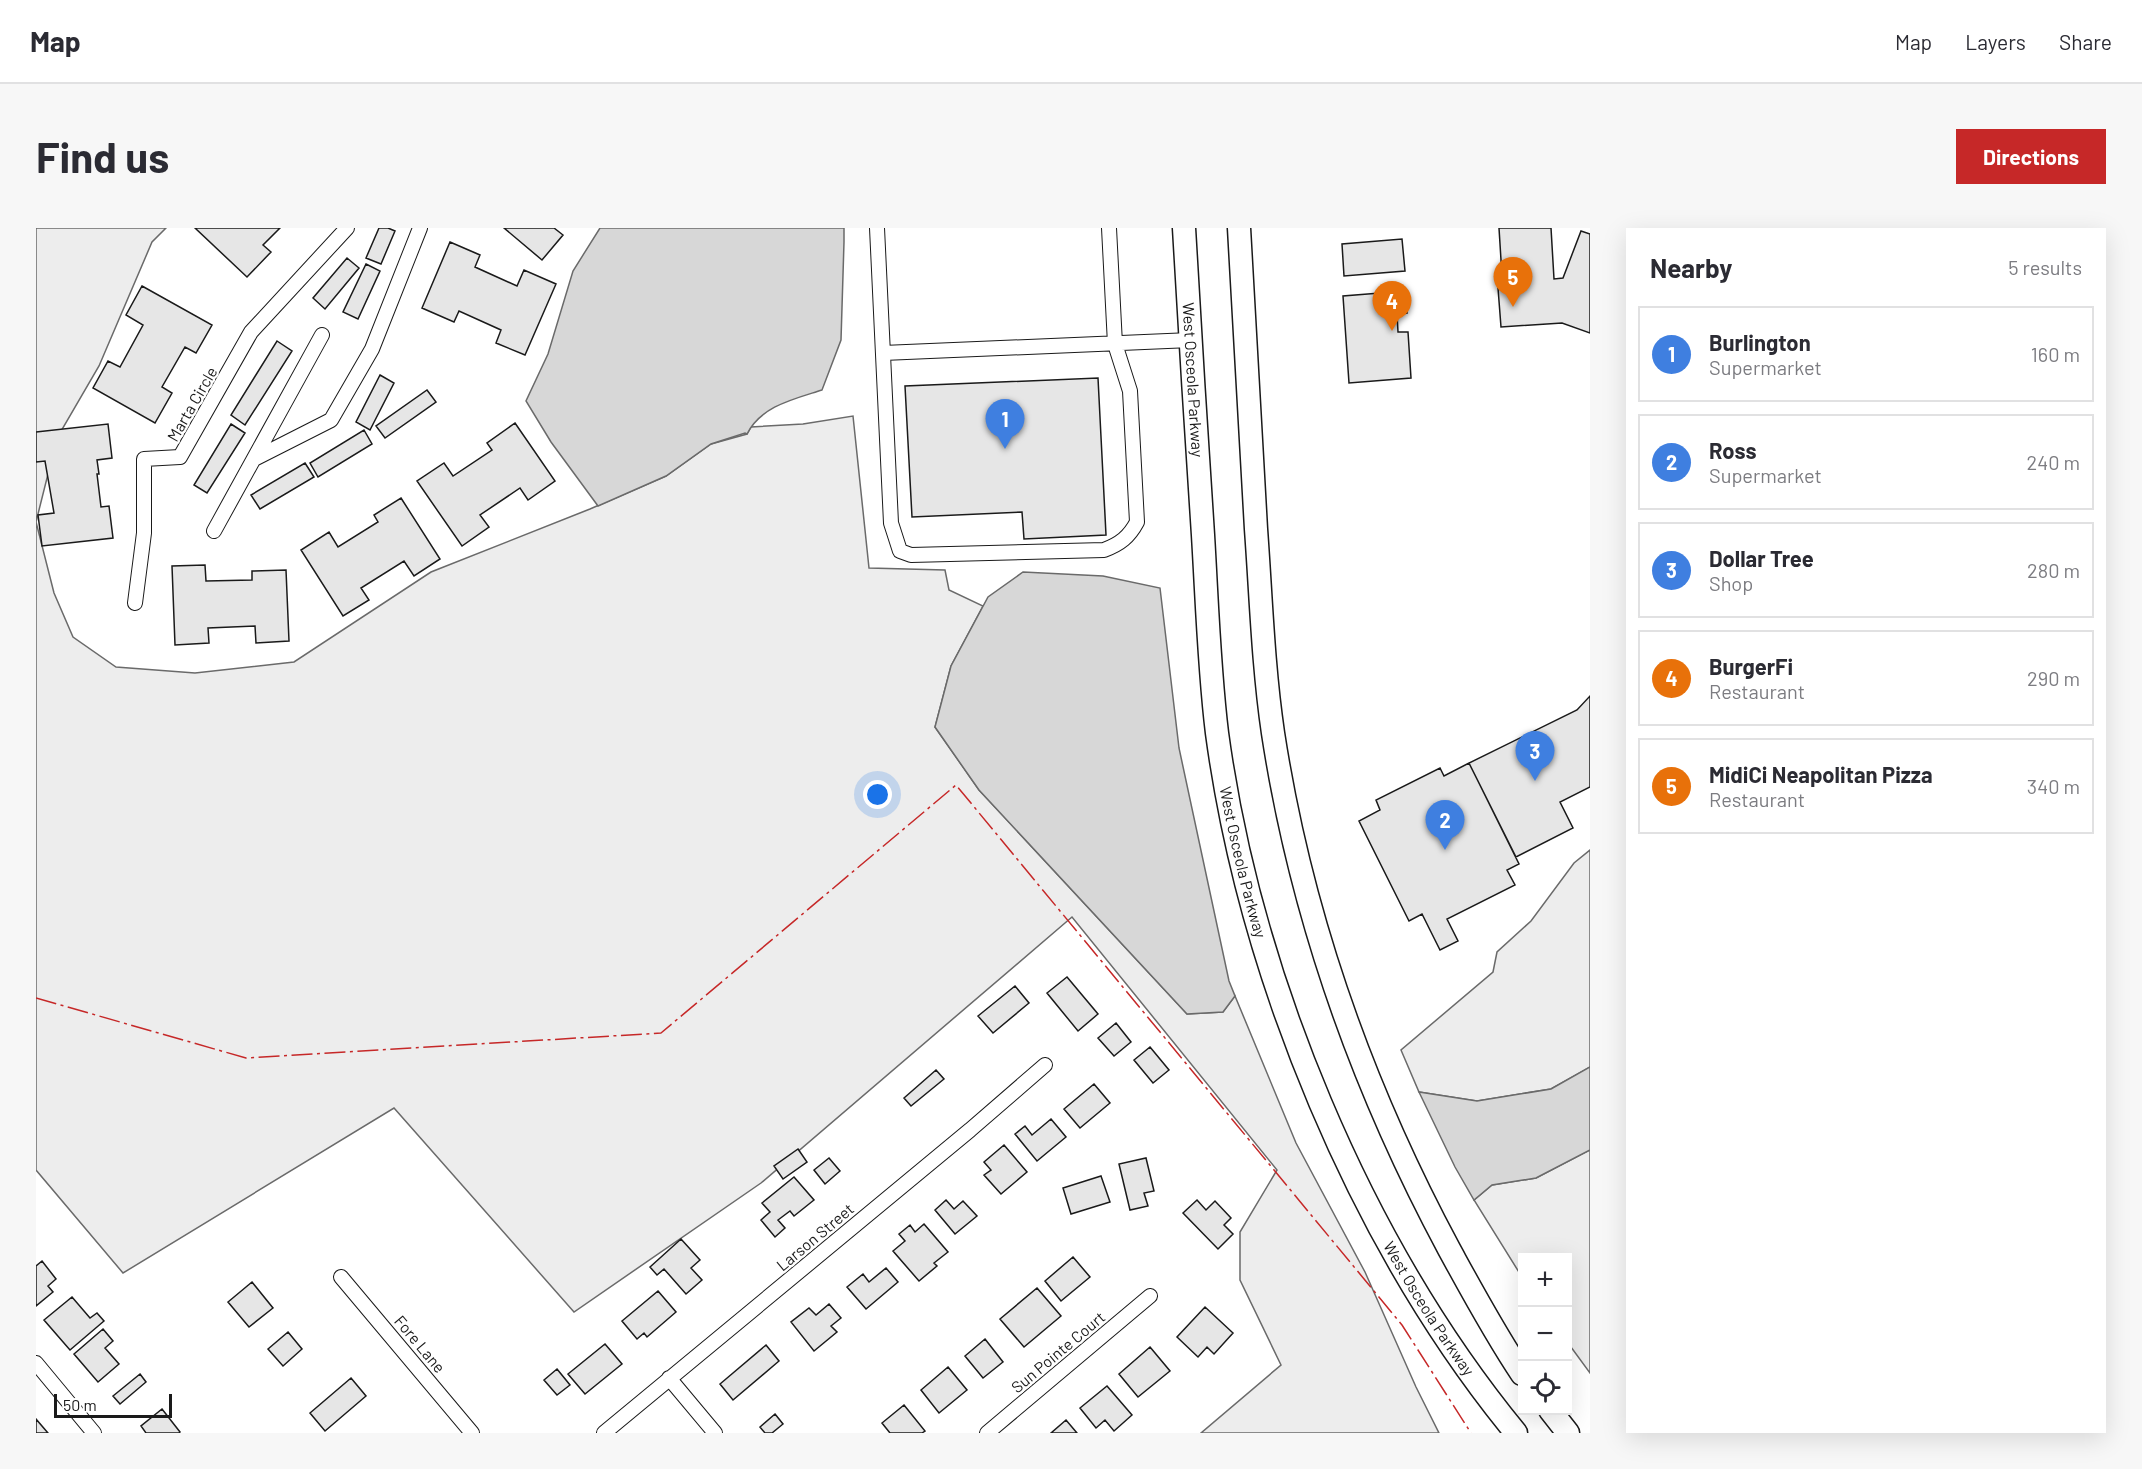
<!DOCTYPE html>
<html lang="en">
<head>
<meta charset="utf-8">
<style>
  :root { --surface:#fff; --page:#f7f7f7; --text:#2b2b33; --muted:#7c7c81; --line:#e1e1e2; --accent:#c62828 }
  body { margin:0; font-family:Barlow,sans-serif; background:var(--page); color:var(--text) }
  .controls { position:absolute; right:18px; bottom:18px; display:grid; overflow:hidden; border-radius:0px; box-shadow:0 6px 24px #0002 }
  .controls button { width:54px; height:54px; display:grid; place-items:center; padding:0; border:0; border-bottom:2px solid var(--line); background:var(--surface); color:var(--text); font:30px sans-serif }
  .scale { position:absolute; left:18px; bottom:15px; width:118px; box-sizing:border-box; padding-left:6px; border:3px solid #1a1a1a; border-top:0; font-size:16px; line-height:21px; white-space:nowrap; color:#1a1a1a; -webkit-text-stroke:4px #fff; paint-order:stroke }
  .you { position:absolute; left:842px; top:567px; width:21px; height:21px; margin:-15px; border:4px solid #fff; border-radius:50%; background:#1a73e8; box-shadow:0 0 0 9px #1a73e833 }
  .badge { display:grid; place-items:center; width:39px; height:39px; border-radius:50%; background:var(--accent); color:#fff; font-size:20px; font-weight:700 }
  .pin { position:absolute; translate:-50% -50px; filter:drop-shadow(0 2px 3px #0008) }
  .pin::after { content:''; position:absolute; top:32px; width:21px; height:18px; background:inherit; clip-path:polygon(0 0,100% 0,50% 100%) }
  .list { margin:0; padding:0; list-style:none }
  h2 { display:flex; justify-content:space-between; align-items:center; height:78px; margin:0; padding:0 24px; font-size:26px }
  h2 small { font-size:20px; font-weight:400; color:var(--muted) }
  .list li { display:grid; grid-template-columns:39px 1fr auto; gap:18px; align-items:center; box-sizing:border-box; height:96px; margin:0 12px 12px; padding:0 12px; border:2px solid var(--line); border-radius:0px }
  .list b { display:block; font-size:22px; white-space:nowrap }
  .list p { margin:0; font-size:20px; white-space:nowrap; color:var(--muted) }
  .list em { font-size:20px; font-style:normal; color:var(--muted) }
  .icon { flex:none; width:33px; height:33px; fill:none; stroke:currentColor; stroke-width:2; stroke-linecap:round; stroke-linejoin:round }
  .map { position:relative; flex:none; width:1554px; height:1205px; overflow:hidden; border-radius:0px }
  header { display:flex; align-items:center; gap:36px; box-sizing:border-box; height:84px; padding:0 30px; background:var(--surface); border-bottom:2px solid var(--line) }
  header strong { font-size:28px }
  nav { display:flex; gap:33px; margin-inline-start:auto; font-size:21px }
  .intro { display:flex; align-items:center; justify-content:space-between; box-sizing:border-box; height:144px; padding:0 36px }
  h1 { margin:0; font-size:42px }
  .button { padding:15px 27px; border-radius:0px; background:var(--accent); color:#fff; font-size:21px; font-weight:700 }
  main { display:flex; gap:36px; padding:0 36px }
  aside { flex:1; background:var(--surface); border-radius:0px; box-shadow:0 6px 24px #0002 }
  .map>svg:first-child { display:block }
  .built { fill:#ededed; stroke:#6a6a6a; stroke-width:1.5 }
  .water { fill:#d7d7d7; stroke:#6a6a6a; stroke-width:1.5 }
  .building { fill:#e6e6e6; stroke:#1a1a1a; stroke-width:1.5 }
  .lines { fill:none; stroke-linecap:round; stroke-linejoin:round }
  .minor-casing { stroke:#1a1a1a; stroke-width:16 }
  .primary-casing { stroke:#1a1a1a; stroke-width:25 }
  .minor { stroke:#fff; stroke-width:14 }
  .primary { stroke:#fff; stroke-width:22 }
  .power { stroke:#c62828; stroke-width:1.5; stroke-dasharray:21 4.5 3 4.5; stroke-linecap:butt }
  .labels { text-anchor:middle; stroke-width:4.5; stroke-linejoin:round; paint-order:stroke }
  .street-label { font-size:16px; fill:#1a1a1a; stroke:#fff }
</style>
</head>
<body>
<header>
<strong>Map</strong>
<nav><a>Map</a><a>Layers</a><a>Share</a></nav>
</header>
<div class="intro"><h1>Find us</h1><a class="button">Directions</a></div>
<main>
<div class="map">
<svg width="1554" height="1205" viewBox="0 0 1554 1205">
  <rect width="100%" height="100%" fill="#fff"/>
  <path class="built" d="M0,0H130L116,14L63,138L21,210L0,294L18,365L37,409L80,439L159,445L258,434L395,344L554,281L630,248L675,216L711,206L715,199L767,196L817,188L833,340L909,342L913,362L947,378L915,438L899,499L943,562L1151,786L1187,784L1199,768L1260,915L1329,1044L1380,1159L1403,1205H1165L1245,1137L1204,1052V1004L1241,942L1036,689L725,955L538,1084L358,880L87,1045L0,942Z
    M1554,622V839L1515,861L1441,873L1383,864L1365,822L1457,744L1461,724L1495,693L1538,635Z
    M1554,922V1145L1532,1115V1030H1486V1049L1438,972L1456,957L1500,950Z"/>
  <path class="water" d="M564,0H808V14L805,112L786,162C758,171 725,178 711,206L709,205L675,216L630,248L562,278L515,214L490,173L512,126L537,43Z
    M987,344L1067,348L1124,360L1143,520L1193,753L1199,768L1187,784L1151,786L943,562L899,499L915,438L952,369Z
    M1554,839V922L1500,950L1456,957L1438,972L1419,939L1383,864L1441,873L1515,861Z"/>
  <path class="building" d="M159,0H244L227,17L235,24L211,49Z
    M343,0H352L359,3L345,36L330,30Z
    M468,0H518L527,7L506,32Z
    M1463,0H1515L1518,51L1527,50L1545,3L1554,6V105L1526,95L1465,99L1462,60L1486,59L1485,47L1466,48Z
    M1366,11L1369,43L1308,48L1306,16Z
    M414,14L444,27L439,39L481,58L488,42L520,56L489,127L460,115L465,102L423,83L418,94L386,80Z
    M311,30L323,40L289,81L277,70Z
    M330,36L344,43L322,91L307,84Z
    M106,58L176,97L160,125L149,119L126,159L136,165L119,195L57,160L72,133L84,139L107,97L90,87Z
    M1369,63L1371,85L1361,86L1362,104H1372L1375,150L1313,155L1307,68Z
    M241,113L256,123L209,197L195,187Z
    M344,147L358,155L334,202L320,194Z
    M1062,150L1070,307L988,311L986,284L876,289L869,158Z
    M391,162L400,174L349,210L340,198Z
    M479,195L519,253L492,272L484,260L444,287L453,299L426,318L381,253L408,235L417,248L456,222L451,215Z
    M72,196L76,230L61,232L63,246H61L65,279L73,278L77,310L6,318L2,287L18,285L9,233L0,234V204Z
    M195,196L209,205L171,265L158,257Z
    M328,202L336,216L282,249L274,235Z
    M269,235L278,249L224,281L215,267Z
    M365,270L404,331L378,348L368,333L325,360L333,372L307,388L265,322L293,304L302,319L342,294L338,287Z
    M169,337L170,353L216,352V343L250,342L253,413L220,415L219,398L172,400L173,415L139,417L136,338Z
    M1554,468V559L1524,574L1537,600L1480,629L1433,535L1541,482Z
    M1433,535L1483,636L1471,642L1479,657L1411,691L1422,713L1404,722L1386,686L1373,693L1323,593L1344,582L1340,572L1404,540L1408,548Z
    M1031,749L1062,786L1042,803L1011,765Z
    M979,758L993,775L957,805L942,788Z
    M1080,795L1095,814L1078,828L1062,810Z
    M1114,819L1133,842L1117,855L1098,832Z
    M900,842L908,851L875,878L868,870Z
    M1058,856L1074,875L1044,900L1028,881Z
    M1015,891L1030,909L1001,933L979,906L989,898L996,907Z
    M968,917L991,944L965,966L948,947L955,942L948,934Z
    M762,921L771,934L747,951L738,938Z
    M793,930L804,943L789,956L778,942Z
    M1110,930L1118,963L1108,965L1112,978L1094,982L1083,936Z
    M1065,948L1074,974L1035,986L1027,960Z
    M758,949L778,972L758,988L754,983L742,992L749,1000L739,1009L725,992L734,984L726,975Z
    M910,972L918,981L927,973L941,988L919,1006L899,982Z
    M1161,972L1170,982L1179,973L1195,990L1188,997L1197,1006L1182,1021L1147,985Z
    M888,996L912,1024L898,1035L901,1038L883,1053L857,1023L869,1013L863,1006L874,997L879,1004Z
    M645,1011L664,1032L655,1040L666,1052L650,1066L628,1041L621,1047L614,1039Z
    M1037,1029L1054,1049L1025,1073L1009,1053Z
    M6,1033L20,1051L12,1058L17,1064L0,1078V1038Z
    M850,1040L862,1054L830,1081L811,1059L827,1046L833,1054Z
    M216,1054L237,1080L213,1099L192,1074Z
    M1001,1060L1025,1088L988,1119L964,1091Z
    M622,1063L640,1084L611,1109L608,1105L601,1111L586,1093Z
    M36,1069L54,1090L61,1085L68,1093L34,1122L8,1092Z
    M793,1076L805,1090L795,1098L801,1104L778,1123L755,1094L773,1080L780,1087Z
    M1169,1079L1197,1105L1178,1126L1171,1119L1162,1129L1141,1109Z
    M67,1101L77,1113L69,1120L83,1136L62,1154L38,1126Z
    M252,1104L266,1121L247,1138L232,1121Z
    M949,1111L967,1134L947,1150L929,1128Z
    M569,1116L586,1136L549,1166L532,1146Z
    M730,1117L743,1133L697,1172L684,1156Z
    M1114,1119L1134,1143L1102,1169L1083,1146Z
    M912,1139L931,1162L903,1185L885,1162Z
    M521,1141L534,1157L521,1167L508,1152Z
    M104,1146L110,1154L84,1176L77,1168Z
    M315,1150L330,1168L289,1203L274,1185Z
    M1071,1158L1096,1187L1078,1203L1069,1192L1060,1200L1044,1180Z
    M868,1177L889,1203L886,1205H854L846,1195Z
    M126,1181L144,1204L143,1205H110L105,1198Z
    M739,1186L747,1196L736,1205H729L724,1199Z
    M0,1191L12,1205H0Z
    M1030,1192L1041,1205H1015Z"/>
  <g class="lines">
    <g class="minor-casing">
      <path id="minor" d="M841,0L855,295L864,323L875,327L1068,322C1084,316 1093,309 1101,294L1094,163L1079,116L1073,0
        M847,125L1155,112
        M218,231L295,192L336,121L384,0
        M178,303L286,107
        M99,375L108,305V231L144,229L215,104L311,0
        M305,1049L436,1205
        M0,1135L58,1205
        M633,1150L679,1205
        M568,1205L934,902L1009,837
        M951,1205L1114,1068"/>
    </g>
    <g class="primary-casing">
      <g id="primary">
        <path id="s1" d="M1148,0C1154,102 1160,205 1167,307C1171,373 1173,440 1181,505C1214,748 1324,1015 1480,1205"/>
        <path d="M1203,0C1209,100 1214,201 1220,301C1225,369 1227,437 1237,505C1265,687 1326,859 1413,1021C1436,1063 1459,1106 1486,1146"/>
        <path d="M1514,1182L1532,1205"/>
      </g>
    </g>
    <use href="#minor" class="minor"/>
    <use href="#primary" class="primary"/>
    <path class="power" d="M0,770L210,830L625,805L920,557L1366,1097L1435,1205"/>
  </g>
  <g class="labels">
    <g class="street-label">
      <text dy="6" stroke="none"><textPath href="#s1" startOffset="152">West Osceola Parkway</textPath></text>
      <text transform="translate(156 176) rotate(-60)" y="6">Marta Circle</text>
      <text dy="6" stroke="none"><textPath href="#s1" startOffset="638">West Osceola Parkway</textPath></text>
      <text transform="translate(779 1009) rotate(-40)" y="6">Larson Street</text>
      <text dy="6" stroke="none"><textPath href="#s1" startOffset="1124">West Osceola Parkway</textPath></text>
      <text transform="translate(384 1116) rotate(50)" y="6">Fore Lane</text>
      <text transform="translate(1022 1124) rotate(-40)" y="6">Sun Pointe Court</text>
    </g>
  </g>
</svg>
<div class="controls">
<button>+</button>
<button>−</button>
<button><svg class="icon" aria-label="locate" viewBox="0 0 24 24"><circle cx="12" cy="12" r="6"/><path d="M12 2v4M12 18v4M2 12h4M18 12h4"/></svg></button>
</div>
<div class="scale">50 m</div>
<div class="you"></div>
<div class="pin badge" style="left:969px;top:221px;background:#3f7fe0">1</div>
<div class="pin badge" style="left:1409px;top:622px;background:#3f7fe0">2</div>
<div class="pin badge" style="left:1499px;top:553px;background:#3f7fe0">3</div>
<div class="pin badge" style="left:1356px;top:103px;background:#e8710a">4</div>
<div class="pin badge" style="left:1477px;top:79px;background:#e8710a">5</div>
</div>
<aside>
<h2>Nearby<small>5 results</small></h2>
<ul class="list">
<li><span class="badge" style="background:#3f7fe0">1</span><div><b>Burlington</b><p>Supermarket</p></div><em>160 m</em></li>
<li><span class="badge" style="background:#3f7fe0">2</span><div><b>Ross</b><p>Supermarket</p></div><em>240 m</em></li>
<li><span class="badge" style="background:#3f7fe0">3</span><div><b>Dollar Tree</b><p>Shop</p></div><em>280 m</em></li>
<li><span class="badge" style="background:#e8710a">4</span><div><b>BurgerFi</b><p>Restaurant</p></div><em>290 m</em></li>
<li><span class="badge" style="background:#e8710a">5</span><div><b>MidiCi Neapolitan Pizza</b><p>Restaurant</p></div><em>340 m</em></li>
</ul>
</aside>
</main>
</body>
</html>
